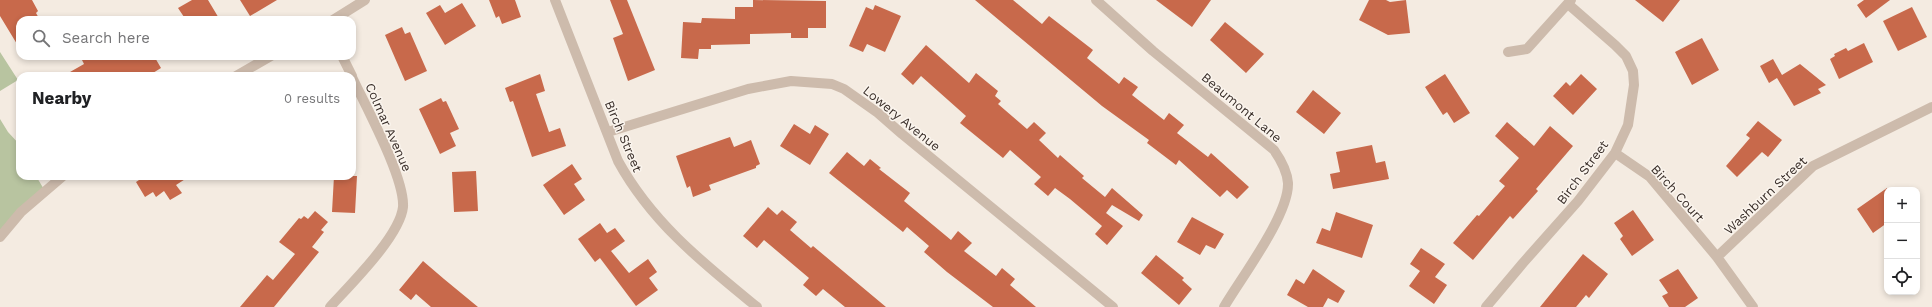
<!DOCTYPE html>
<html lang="en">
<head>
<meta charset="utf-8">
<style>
  :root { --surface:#fff; --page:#f6f6f6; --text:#202124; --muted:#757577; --line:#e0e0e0 }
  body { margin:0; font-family:"Work Sans",sans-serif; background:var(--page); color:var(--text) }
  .controls { position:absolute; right:12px; bottom:12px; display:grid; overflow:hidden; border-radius:8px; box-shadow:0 2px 6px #0003 }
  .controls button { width:36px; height:36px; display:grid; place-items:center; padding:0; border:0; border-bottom:1px solid var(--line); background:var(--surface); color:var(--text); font:20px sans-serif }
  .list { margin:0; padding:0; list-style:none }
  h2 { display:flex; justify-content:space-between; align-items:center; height:52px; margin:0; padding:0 16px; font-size:17px }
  h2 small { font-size:13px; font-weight:400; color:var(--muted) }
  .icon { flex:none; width:22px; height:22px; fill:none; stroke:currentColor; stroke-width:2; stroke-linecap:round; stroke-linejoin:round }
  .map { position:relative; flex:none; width:1932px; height:307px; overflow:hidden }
  .search { position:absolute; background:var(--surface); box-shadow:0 2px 6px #0003; left:16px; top:16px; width:340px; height:44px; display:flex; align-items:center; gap:10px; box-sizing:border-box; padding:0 14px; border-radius:12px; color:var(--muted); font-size:15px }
  .panel { position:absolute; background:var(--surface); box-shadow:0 2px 6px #0003; left:16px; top:72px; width:340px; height:108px; border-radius:12px }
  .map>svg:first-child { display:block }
  .green { fill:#b8c4a0 }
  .building { fill:#c8694b }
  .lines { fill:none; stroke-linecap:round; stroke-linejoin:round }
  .minor { stroke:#cdbbac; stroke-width:10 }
  .labels { text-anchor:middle; stroke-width:3; stroke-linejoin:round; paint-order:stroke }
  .street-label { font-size:13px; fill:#3b302b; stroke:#fbf5ee }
</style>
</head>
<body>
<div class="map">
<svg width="1932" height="307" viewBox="0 0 1932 307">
  <rect width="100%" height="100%" fill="#f4ebe1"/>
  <path class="green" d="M0,52L18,80L0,91Z
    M0,119L8,132L20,145V176H36L45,191L0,237Z"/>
  <path class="building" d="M0,0H32L38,11L36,13L40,20H20V49L0,16Z
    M192,0H208L220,20H186L178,8Z
    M240,0H277L250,16Z
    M489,0H515L521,17L502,24L499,16L496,18Z
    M610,0H627L655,70L628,81L613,38L623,34Z
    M753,0L826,1V28H808V38H791V33L750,34V44L711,45V49H699L698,59L681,58L683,22L701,23L702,18L735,19V7H753Z
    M975,0H1013L1042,24L1049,16L1093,50L1087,58L1119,84L1124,77L1138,87L1132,95L1164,120L1169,113L1184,125L1177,133L1208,157L1211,153L1249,187L1237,199L1227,190L1220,197L1179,160L1176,165L1147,143L1149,140L1102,106Z
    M1156,0H1211L1192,27Z
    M1369,0H1386L1390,2L1406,0L1410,33L1388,35L1359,20Z
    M1635,0H1680L1663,22Z
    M1864,0H1890L1866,18L1857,5Z
    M462,3L476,26L445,45L426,13L440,5L445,13Z
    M875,5L901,16L885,52L867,44L863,52L849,46L866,7L873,10Z
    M1912,7L1927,37L1898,51L1883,21Z
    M1225,22L1264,54L1246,73L1210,40Z
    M402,27L405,34L410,32L427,71L405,81L385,35Z
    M1702,38L1719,70L1692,85L1675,52Z
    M1864,43L1873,62L1839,79L1830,59L1835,56L1834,54L1846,48L1848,51Z
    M926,45L969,83L976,73L998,91L995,96L1001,101L998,104L1027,129L1034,122L1046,133L1039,140L1058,158L1060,155L1084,176L1082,178L1105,197L1112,188L1143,215L1139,221L1112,205L1106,213L1123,226L1107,245L1095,234L1102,226L1070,199L1055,188L1048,196L1034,184L1041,177L1010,150L1003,158L960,123L966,116L921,76L913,85L901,74Z
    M80,56H154L161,68L148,76H63L84,64Z
    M1773,59L1782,75L1800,64L1826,85L1818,89L1821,93L1794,106L1777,78L1769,83L1760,66Z
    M540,74L545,91L536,94L549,132L560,128L566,146L532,157L513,101L510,102L505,88Z
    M1445,74L1470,113L1454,123L1447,112L1443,115L1425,87Z
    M1581,74L1597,89L1573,115L1553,96L1566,82L1570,86Z
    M1313,90L1341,113L1324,134L1296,112Z
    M441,98L443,102L446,101L459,129L450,133L456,146L440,154L419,109Z
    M1758,121L1782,140L1768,157L1762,152L1737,177L1726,166L1750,138L1746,135Z
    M1507,122L1534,146L1550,126L1573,146L1536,189L1538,191L1513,219L1510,216L1473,260L1453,243L1477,215L1479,216L1505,186L1499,181L1519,158L1495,136Z
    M794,124L810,134L815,125L829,134L810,165L780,146Z
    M730,137L734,147L751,140L760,164L756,166V168L709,185L711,190L693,197L690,186L687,188L676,156Z
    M1372,145L1376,163L1385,161L1389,179L1333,189L1330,174L1340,172L1336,152Z
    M847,152L864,166L870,159L881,168L879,169L910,193L904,201L951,240L958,231L972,243L964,251L996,276L1002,268L1015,279L1010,285L1036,307H993L947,272L924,252L929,246L907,227L903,232L829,173Z
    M572,164L582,179L574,184L585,200L564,215L543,185Z
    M476,171L478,211L454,212L452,172Z
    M145,176H190L176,185L182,193L170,200L164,191L156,197L153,192L145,197L136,182Z
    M334,176H357L355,213L332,212Z
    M1887,188V223L1873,233L1857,209Z
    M768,207L777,215L782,210L797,222L790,230L811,248L813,246L886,307H845L823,289L816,296L803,285L809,278L764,240L757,248L743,236Z
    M1633,210L1654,240L1632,256L1620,239L1623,236L1614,223Z
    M315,211L328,222L321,230L324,232L312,247L319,252L274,307H240L267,275L273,280L295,254L279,242L299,218L301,219L304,216L308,219Z
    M1336,212L1373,225L1362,258L1316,243L1322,228L1330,231Z
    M1192,217L1224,234L1215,249L1206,245L1200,255L1177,242Z
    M600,223L607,233L615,228L625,241L611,251L629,273L648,259L657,272L649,278L658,290L636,306L600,258L595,262L578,239Z
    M1421,248L1445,264L1435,277L1447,285L1434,304L1409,286L1420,271L1410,264Z
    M1583,254L1608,274L1589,298L1586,295L1576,307H1540Z
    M1156,255L1184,278L1182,280L1192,289L1179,305L1141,273Z
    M423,261L444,279L478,307H431L416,294L411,300L399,290Z
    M1313,269L1345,291L1338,303L1328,298L1323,307H1308L1287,295L1296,279L1304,284Z
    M1678,269L1698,298L1685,307H1669L1662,296L1668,293L1659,280Z"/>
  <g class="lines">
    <path class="minor" d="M555,0L618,161C652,223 703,263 757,307
      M1096,0L1153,51L1274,150C1281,160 1287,170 1288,183C1289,215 1241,278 1224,307
      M333,20L365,0
      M1508,52L1527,49L1571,0
      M342,56L352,76
      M236,76L271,56
      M608,132L748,89L791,81L832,84L844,89L878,113L902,134L1113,307
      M1615,153L1650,177L1717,257L1753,307
      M0,237L21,212L63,176
      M1717,257L1813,166L1932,107
      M330,307C350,285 400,236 403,207C405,178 365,105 352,77
      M1486,307L1523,263L1578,201L1615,153L1628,125L1634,85L1633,71L1626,56L1615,45L1568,4"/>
  </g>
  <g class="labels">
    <g class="street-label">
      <text transform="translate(1242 107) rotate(40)" y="5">Beaumont Lane</text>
      <text transform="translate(902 118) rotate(39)" y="5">Lowery Avenue</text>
      <text transform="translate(389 127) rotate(66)" y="5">Colmar Avenue</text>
      <text transform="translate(624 136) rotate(67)" y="5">Birch Street</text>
      <text transform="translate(1582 172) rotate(-53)" y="5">Birch Street</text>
      <text transform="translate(1678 193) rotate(48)" y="5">Birch Court</text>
      <text transform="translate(1765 195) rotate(-43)" y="5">Washburn Street</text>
    </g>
  </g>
</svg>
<div class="controls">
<button>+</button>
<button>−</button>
<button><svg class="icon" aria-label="locate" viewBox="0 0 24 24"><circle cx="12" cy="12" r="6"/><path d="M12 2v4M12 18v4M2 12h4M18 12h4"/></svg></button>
</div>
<div class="search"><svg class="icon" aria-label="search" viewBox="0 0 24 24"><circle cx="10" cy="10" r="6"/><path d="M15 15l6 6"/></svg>Search here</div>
<section class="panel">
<h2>Nearby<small>0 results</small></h2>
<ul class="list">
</ul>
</section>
</div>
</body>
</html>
